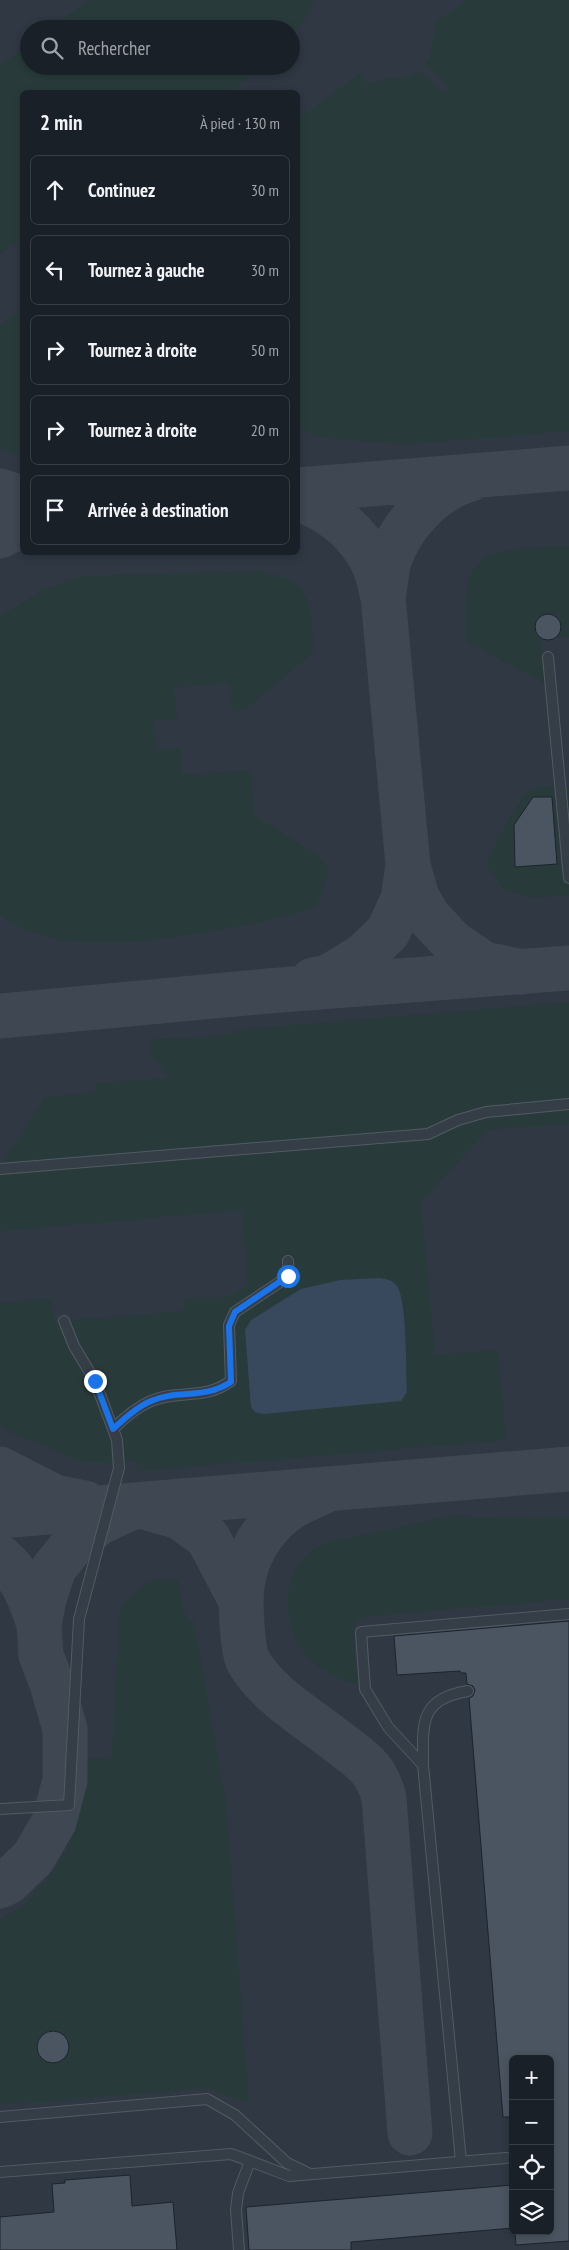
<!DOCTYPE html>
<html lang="fr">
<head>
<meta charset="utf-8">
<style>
  :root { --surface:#1a2028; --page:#232830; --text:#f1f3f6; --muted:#9fa3a8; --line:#383e45 }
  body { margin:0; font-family:"PT Sans Narrow",sans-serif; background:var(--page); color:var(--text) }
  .controls { position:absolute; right:15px; bottom:15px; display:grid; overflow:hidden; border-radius:8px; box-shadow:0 2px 8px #0003 }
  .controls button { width:45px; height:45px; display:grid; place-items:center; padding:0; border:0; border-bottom:1px solid var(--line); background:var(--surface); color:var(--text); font:25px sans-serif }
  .stop { position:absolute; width:15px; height:15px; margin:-11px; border:4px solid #1a73e8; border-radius:50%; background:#fff }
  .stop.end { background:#1a73e8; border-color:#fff; box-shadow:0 1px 5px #0008 }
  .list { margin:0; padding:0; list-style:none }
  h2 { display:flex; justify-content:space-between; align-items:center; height:65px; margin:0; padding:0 20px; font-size:21px }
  h2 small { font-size:16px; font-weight:400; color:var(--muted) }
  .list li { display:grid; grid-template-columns:32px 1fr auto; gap:15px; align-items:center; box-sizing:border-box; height:70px; margin:0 10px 10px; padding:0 10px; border:1px solid var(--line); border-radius:8px }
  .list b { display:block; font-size:19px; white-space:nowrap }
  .list em { font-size:16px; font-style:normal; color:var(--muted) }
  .icon { flex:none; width:28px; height:28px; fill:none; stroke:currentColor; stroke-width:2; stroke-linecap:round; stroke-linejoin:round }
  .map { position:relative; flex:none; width:569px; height:2250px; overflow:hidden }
  .search { position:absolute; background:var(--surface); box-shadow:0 2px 8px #0003; left:20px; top:20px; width:280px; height:55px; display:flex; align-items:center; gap:12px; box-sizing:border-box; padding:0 18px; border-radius:28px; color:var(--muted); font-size:19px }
  .panel { position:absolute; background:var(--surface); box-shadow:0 2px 8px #0003; left:20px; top:90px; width:280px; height:465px; border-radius:8px }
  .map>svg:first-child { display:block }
  .airport { fill:#2f3843; fill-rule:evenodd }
  .green { fill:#283b3a }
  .water { fill:#38495e }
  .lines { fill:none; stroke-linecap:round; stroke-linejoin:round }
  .taxiway { stroke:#3e4752; stroke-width:45 }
  .building { fill:#4a5561; stroke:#1c242d }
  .service-casing { stroke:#525b64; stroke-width:12 }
  .service { stroke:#353d46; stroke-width:10 }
  .route { stroke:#1a73e8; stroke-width:6 }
</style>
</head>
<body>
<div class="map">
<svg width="569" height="2250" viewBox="0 0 569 2250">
  <rect width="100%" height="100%" fill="#222b35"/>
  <path class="airport" d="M0,0H569V2250H0ZM29,29H291V66H29ZM22,92H298V552H22ZM513,2059H550V2231H513Z"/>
  <path class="green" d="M89,0H315L306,18L291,37V29H50Z
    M468,0H569V431L406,444L323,438L298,428V119L362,72L364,83L411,76L420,71L443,93L449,87L425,64L430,59L436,22Z
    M29,44V66H262L231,92H22V238L0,254V66Z
    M22,309V455L0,449V326Z
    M569,546V637L541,638L545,684L466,641C466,622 464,602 468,583C469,574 480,560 489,556C505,548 550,546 569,546Z
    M261,571C271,574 286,576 294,583C315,599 312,630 313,653L247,708L236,712L231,706L228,682L174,688L177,719L153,721L157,750L181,748L182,775L251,770L254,815L319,856L328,870C325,882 323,897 315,906C302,918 160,940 136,941C106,942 73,944 44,936C28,932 14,924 0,915V617L44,589L82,576Z
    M569,786V895L536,898L505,890L486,865C495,849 516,799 530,791C541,785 557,787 569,786Z
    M569,1002V1123L488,1130L421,1202L435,1355L498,1350L506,1440L137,1471L136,1461L113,1463L83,1461L7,1431L0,1424V1303L50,1298L55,1322L183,1311L186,1298L230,1297L248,1286L242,1210L0,1231V1168L45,1097L95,1092L96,1083L170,1078L151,1056L149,1040L221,1036L244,1029Z
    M459,1514L472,1518L569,1517V1599L368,1616L359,1619L354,1629L353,1641L358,1685C328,1676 300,1661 292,1629C283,1596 288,1561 322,1545C339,1538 360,1536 377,1532C405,1526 432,1520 459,1514Z
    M158,1579H178L183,1607L189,1620L194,1621L226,1802L249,2103L208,2088L0,2105V1920L26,1903L51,1874L68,1848L76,1815L82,1760L112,1757L119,1614C127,1595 139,1587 158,1579Z"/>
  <path class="water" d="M380,1278C387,1279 392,1280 397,1286C407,1300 406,1372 407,1392L401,1401L263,1414L255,1412L251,1407L245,1330L251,1320L301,1289L340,1280Z"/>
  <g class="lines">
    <path class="taxiway" d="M298,490L569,468
      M0,491L22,498
      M298,499C330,509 358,532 373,563C378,573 380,586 383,597L408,865L417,897L427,915L452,942L484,964L523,972
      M0,536L22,525
      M383,597C386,584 386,570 390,558C403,523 434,489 471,479
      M313,980L328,977L363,956L388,932L403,899L408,865
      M0,1016L268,991L569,968
      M0,1469L55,1497L85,1503
      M324,1491C313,1497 298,1502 287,1510C263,1528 246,1555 242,1586C240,1599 242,1650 248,1661C268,1696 310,1719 341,1744C364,1761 377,1770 384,1798L410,2133
      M0,1516L569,1469
      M0,1557C23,1577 30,1597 39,1625
      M0,1886L8,1882L33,1858L54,1822L65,1780V1729L52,1684L41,1655L39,1625L44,1599L54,1568L71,1547L98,1523L137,1505L180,1517L208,1538L240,1599"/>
  </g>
  <path class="building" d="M535 627a13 13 0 1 1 26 0a13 13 0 1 1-26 0Z
    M533,797H552L557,864L515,867L514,825Z
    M569,1621V2241L516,2245L515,2231H550V2059H513V2117H503L469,1698L473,1696L475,1690L473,1686L467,1684L466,1673H461L460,1671L397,1675L394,1636Z
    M37 2047a16 16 0 1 1 32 0a16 16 0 1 1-32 0Z
    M130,2175L132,2206L173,2202L177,2250H0V2217L54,2212L52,2184L65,2183V2180Z
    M513,2185V2228L351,2242V2250H249L246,2207Z"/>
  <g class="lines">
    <g class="service-casing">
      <path id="service" d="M548,657L569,878
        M0,1169L428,1134L458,1120L486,1112L569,1104
        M64,1321L74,1346L95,1381L113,1429
        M423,1765L388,1727L365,1689L361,1632L569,1614
        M0,1809L69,1805L79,1619L119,1468L117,1440L113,1429C124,1418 137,1407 151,1401C179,1389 203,1401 231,1381L229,1325L235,1312L289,1276L288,1261
        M0,2117L207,2099L235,2115L287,2163L310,2174
        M461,2161L423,1765C423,1723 419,1699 468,1691
        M0,2172L231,2154L250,2161
        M239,2250L236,2210L238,2193L250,2161L289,2176L506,2158"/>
    </g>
    <use href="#service" class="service"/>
  </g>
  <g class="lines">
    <path class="route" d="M95,1381L113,1429C124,1419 137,1407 151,1401C179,1389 203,1400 231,1382L229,1326L235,1312L288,1276"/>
  </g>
</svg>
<div class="controls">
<button>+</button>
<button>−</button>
<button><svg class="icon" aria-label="locate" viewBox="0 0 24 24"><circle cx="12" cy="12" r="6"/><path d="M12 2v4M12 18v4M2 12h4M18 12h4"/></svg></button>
<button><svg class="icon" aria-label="layers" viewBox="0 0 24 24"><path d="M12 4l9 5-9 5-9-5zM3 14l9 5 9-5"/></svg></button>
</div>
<div class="stop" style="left:288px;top:1276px"></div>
<div class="stop end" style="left:95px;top:1381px"></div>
<div class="search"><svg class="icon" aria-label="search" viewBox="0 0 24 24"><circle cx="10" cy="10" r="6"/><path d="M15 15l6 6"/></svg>Rechercher</div>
<section class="panel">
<h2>2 min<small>À pied · 130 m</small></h2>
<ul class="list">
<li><svg class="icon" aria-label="ahead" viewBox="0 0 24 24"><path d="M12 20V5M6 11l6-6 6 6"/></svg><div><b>Continuez</b></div><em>30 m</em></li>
<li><svg class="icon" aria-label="left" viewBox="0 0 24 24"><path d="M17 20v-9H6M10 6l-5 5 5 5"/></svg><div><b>Tournez à gauche</b></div><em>30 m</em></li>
<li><svg class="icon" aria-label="right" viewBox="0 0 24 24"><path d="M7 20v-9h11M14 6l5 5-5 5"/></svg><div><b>Tournez à droite</b></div><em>50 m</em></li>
<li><svg class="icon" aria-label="right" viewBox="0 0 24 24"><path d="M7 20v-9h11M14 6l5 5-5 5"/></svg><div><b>Tournez à droite</b></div><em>20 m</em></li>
<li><svg class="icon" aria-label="arrive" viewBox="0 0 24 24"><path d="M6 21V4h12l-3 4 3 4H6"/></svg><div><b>Arrivée à destination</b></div></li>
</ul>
</section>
</div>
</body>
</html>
